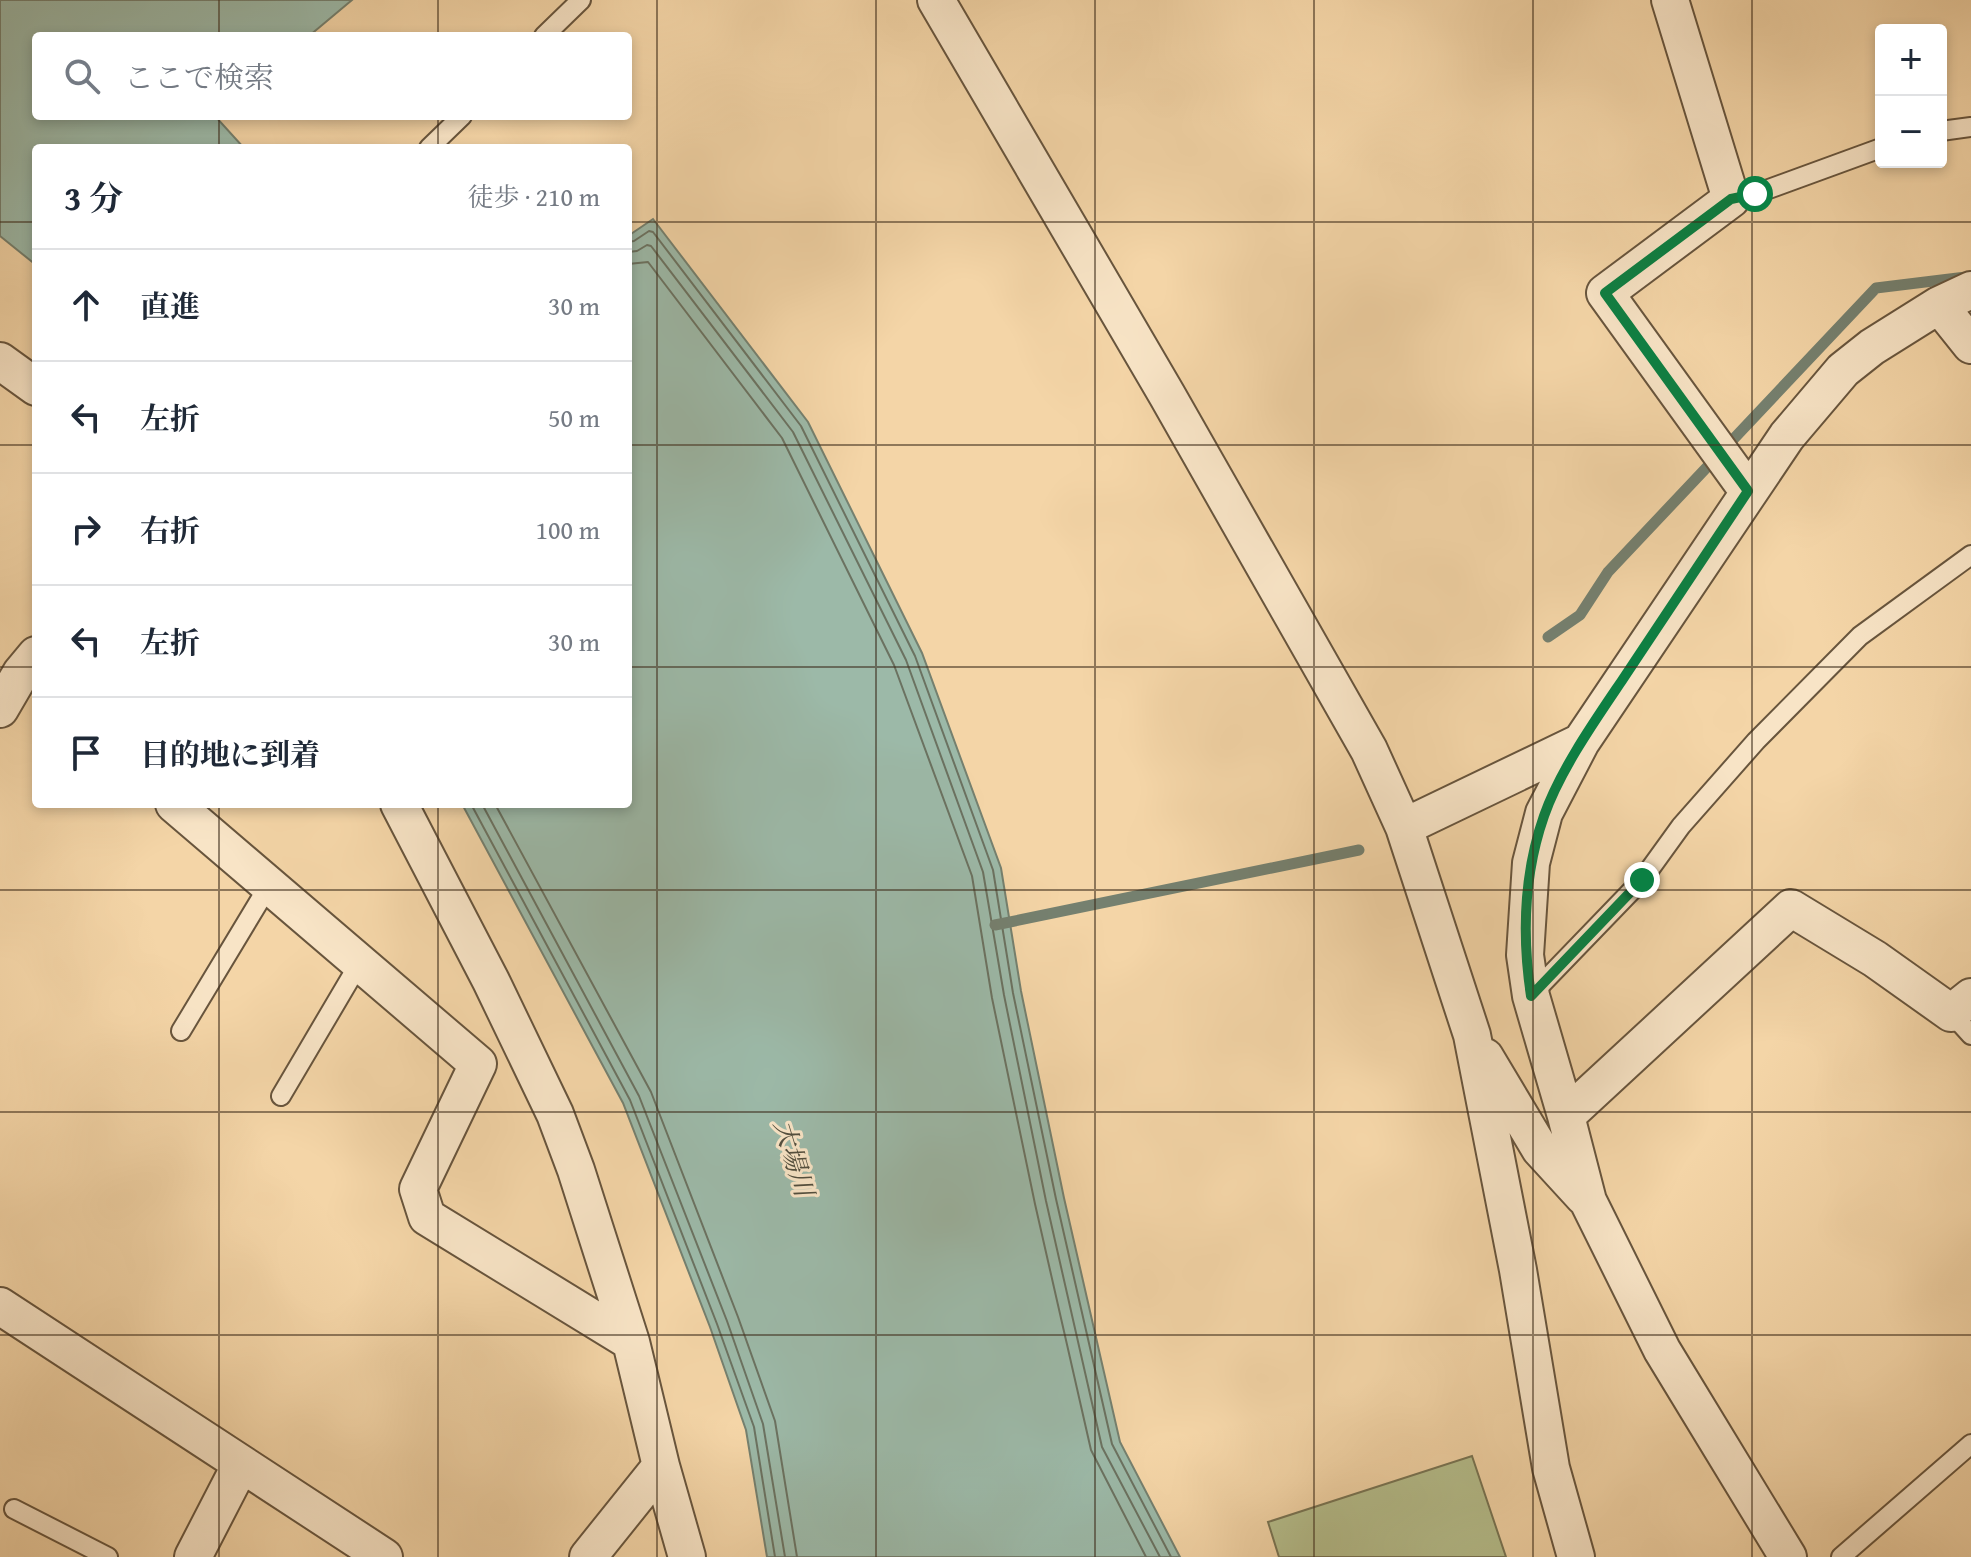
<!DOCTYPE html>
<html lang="ja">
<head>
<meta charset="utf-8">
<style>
  :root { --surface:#fff; --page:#f2f2f3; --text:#1f2937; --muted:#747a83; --line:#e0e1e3 }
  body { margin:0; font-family:"Gentium Book Plus","Noto Serif JP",serif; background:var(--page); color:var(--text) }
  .controls { position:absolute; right:24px; top:24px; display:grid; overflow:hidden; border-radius:8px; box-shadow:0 4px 12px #0003 }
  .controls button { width:72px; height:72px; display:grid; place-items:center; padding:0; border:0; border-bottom:2px solid var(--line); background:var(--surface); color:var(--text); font:40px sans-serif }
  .stop { position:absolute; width:24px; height:24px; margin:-18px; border:6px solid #0b8043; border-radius:50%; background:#fff }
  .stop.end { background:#0b8043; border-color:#fff; box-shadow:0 2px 8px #0008 }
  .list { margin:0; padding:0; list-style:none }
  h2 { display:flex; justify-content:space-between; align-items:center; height:104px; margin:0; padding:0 32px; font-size:34px }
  h2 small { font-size:26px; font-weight:400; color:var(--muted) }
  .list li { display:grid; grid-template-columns:52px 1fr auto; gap:24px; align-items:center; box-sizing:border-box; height:112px; padding:0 32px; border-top:2px solid var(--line) }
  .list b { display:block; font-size:30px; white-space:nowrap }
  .list em { font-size:26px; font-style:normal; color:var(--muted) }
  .icon { flex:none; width:44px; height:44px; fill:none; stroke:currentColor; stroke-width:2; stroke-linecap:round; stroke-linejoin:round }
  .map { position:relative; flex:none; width:1971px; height:1557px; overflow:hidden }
  .search { position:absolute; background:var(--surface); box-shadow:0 4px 12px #0003; left:32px; top:32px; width:600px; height:88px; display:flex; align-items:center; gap:20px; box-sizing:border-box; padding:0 28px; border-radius:8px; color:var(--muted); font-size:30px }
  .panel { position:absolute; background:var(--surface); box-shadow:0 4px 12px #0003; left:32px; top:144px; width:600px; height:664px; border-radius:8px }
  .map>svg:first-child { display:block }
  .green { fill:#b5be8c; stroke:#787453; stroke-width:2 }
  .water { fill:#9cb9a8; stroke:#75806f; stroke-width:2 }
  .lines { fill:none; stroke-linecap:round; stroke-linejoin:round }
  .shore { stroke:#6b7261; stroke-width:2 }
  .stream { stroke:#75806f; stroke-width:11 }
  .lane-casing { stroke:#68553d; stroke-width:22 }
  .street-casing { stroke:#68553d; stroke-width:40 }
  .lane { stroke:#f8e4c6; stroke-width:18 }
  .street { stroke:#f8e4c6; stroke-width:36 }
  .route { stroke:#0b8043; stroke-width:10 }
  .grid { fill:none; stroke:#3a2a1a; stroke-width:2; stroke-opacity:0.55 }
  .labels { text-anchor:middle; stroke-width:6; stroke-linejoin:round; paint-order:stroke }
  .water-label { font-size:26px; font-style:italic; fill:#524e3e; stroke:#f8e4c6 }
</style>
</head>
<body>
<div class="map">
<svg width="1971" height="1557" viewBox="0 0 1971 1557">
  <rect width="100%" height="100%" fill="#f4d5a7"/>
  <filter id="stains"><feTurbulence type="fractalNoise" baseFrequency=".0025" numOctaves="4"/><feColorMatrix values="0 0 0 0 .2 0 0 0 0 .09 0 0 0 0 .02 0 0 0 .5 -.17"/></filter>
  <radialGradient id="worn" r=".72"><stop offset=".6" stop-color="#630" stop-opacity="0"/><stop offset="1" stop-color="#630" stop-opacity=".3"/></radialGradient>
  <path class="green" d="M1472,1456L1506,1557H1279L1268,1522Z"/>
  <path class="water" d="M0,0H352L309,36H36V116H215L244,148H36V265L0,236Z
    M653,219L808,422L922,653L1001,868L1021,991L1064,1198L1120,1442L1180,1557H767L746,1430L710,1327L623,1103L462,804H628V236Z"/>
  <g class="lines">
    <path class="shore" d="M628,242L634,241L649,231L653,232L801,426L915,656L993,870L1013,993L1056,1199L1112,1444L1171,1557
      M628,252L637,251L647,245L651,246L793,432L906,660L983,872L1004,995L1046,1201L1102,1447L1160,1557
      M628,264L648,262L782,438L894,665L972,876L992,998L1035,1204L1091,1450L1146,1557
      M471,804L630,1100L717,1324L754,1427L775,1557
      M482,804L639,1096L727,1321L763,1424L785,1557
      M495,804L651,1092L738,1317L775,1421L797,1557"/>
    <path class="stream" d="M1548,637L1580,615L1608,572L1876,288L1966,277
      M995,925L1359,850"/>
    <g class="lane-casing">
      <path id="lane" d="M544,36L581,0
        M1941,131L1971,127
        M429,148L462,116
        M1731,199L1755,194L1881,148
        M1531,995L1642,880L1681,826L1756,741L1860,636L1971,555
        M1951,1013L1971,1035
        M181,1031L269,885
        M281,1096L360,962
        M14,1509L108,1557
        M1841,1557L1971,1444"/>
    </g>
    <g class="street-casing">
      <path id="street" d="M936,0L1167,395L1369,750L1404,827L1472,1035L1518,1270L1551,1468L1576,1557
        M1670,0L1731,199L1605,293L1748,491
        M1939,305L1971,345
        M0,361L36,387
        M0,709L21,673L36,655
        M174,804L478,1064L418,1189L427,1217L631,1342
        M399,804L491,981L555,1114L576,1170L631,1342L661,1466L687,1557
        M1404,827L1581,742
        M1485,1057L1540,1149L1584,1197
        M1566,1116L1791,908L1875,959L1951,1013L1971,997
        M0,1306L384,1557
        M193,1557L241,1464
        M588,1557L661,1466
        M1788,1557L1662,1350L1588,1201L1566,1116L1531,996L1525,955L1531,863L1544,813L1581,742L1787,436L1843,370L1872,347L1939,305L1971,290"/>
    </g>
    <use href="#lane" class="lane"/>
    <use href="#street" class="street"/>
  </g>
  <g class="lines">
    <path class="route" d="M1642,880L1531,996C1522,936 1524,873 1544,816C1560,770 1596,719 1623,679C1665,616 1706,554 1748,491L1605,293L1731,199L1755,194"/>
  </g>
  <path class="grid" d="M219,0V36M438,0V36M657,0V1557M876,0V1557M1095,0V1557M1314,0V1557M1533,0V1557M1752,0V1557M219,116V148M438,116V148M0,222H36M628,222H1971M0,445H36M628,445H1971M0,667H36M628,667H1971M219,804V1557M438,804V1557M0,890H1971M0,1112H1971M0,1335H1971"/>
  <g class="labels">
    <g class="water-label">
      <text transform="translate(794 1158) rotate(73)" y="9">大場川</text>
    </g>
  </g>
  <rect width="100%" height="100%" filter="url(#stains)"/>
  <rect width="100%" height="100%" fill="url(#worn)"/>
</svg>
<div class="controls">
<button>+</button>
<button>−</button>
</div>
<div class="stop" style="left:1755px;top:194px"></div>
<div class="stop end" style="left:1642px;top:880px"></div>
<div class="search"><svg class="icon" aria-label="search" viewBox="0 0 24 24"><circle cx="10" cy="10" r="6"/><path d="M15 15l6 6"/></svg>ここで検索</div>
<section class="panel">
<h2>3 分<small>徒歩 · 210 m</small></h2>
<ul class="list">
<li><svg class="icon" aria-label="ahead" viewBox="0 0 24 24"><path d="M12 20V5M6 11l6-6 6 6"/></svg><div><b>直進</b></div><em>30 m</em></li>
<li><svg class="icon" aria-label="left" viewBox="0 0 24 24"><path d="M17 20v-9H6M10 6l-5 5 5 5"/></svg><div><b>左折</b></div><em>50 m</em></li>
<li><svg class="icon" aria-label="right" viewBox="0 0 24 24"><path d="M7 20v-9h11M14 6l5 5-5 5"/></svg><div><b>右折</b></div><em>100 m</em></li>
<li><svg class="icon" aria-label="left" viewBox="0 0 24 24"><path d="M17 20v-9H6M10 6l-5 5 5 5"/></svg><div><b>左折</b></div><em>30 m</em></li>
<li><svg class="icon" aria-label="arrive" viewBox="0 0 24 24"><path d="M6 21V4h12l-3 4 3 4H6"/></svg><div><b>目的地に到着</b></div></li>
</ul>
</section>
</div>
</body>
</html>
